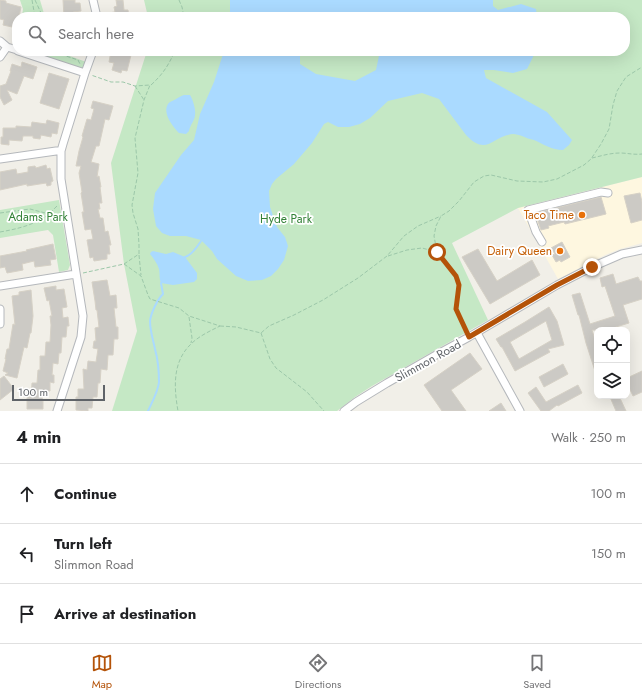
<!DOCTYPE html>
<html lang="en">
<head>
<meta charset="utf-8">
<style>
  :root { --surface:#fff; --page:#f2f2f2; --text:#202124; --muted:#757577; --line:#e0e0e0; --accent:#b45309 }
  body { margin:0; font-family:Jost,sans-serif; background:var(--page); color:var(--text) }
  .controls { position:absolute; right:12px; bottom:12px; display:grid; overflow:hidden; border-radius:8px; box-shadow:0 4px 16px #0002 }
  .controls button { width:36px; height:36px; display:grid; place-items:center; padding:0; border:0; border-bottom:1px solid var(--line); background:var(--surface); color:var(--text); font:20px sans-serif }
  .scale { position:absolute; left:12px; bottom:10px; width:93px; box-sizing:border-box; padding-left:4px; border:2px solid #5f6368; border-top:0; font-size:11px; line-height:14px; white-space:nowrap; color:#5f6368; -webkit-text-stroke:3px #fff; paint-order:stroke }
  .stop { position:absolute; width:12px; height:12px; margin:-9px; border:3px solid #b45309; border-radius:50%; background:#fff }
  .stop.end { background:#b45309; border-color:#fff; box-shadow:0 1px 4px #0008 }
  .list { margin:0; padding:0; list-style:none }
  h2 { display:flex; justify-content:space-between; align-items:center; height:52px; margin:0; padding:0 16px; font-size:17px }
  h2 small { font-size:13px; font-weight:400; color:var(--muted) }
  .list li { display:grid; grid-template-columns:26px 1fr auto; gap:12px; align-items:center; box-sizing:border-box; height:60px; padding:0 16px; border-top:1px solid var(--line) }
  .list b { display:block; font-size:15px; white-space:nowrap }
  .list p { margin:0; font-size:13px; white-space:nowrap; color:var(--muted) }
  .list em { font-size:13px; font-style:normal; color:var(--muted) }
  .icon { flex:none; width:22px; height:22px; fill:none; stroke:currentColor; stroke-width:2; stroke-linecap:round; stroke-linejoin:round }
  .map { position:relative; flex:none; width:642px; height:411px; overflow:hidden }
  .search { position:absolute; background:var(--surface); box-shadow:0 4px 16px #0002; left:12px; right:12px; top:12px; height:44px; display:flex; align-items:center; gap:10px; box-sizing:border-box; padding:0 14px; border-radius:16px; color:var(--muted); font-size:15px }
  .sheet { height:232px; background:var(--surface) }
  nav { display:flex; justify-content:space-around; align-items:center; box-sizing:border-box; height:56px; border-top:1px solid var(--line); background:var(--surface); font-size:11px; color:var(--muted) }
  nav a { display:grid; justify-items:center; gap:2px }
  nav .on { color:var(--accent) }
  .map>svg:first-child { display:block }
  .commercial { fill:#fef7e0 }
  .green { fill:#c5e8c5 }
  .water { fill:#aadaff }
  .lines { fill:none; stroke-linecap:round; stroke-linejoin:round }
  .stream { stroke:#aadaff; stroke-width:2 }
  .building { fill:#cccac5; stroke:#d6d1c6; fill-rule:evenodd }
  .minor-casing { stroke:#b5b8bc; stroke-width:9 }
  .path { stroke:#9cc7a9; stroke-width:1; stroke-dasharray:4 2; stroke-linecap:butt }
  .minor { stroke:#fff; stroke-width:7 }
  .route { stroke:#b45309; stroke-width:5 }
  .food-dot { fill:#e8710a; stroke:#fff; stroke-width:1.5 }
  .labels { text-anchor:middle; stroke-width:3.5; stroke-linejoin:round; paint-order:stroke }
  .food-label { font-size:12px; fill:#c56008; stroke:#fff; text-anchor:end }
  .park-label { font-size:12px; fill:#348238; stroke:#fff }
  .street-label { font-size:12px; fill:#5f6368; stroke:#fff }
</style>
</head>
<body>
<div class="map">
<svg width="642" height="411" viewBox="0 0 642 411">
  <rect width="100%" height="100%" fill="#f1efe8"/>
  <path class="commercial" d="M642,177V243L620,249L605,255L558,279L518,208Z"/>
  <path class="green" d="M20,0H40L45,17H22L23,9Z
    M144,0H642V177L518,208L452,243L488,320L372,386L355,397L337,411H112L137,331L124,264L111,163L147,51H625V17H148Z
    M19,51H56L89,63L85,73Z
    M59,200L70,265L68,270L59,272L53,235L48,230L0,238V210Z"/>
  <path class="water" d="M230,0H493V6L498,10L521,4L536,9L537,17H230Z
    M224,51H307L300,54V64L316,74L355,81L376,70L380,51H534L533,57L527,69L513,73L494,70H484L486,78L547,112L572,140L569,145L563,150C552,150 543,144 534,140C530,139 526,138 522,136C519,135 516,134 513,134C492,136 487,157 466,135L439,99L422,93L388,101L370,118L360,124L349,127H338L328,122L324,124L312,143L294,164L276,179L272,184L269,191L270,207L277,227L285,237L288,246L284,260L278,269L271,276L262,280L248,281L236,276L217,259L212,251L201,240L186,236H170L162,233L156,226L153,209L155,193L181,155L194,140L200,114L214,82Z
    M184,95H190C193,100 196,110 195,115C195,120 190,125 189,131L186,134L179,133C173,127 162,113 168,104C170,101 173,101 176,99C179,97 181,96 184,95Z
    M153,251L166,254L173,252L185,257L197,273V279L194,282L173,285L161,283C159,278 160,274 159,269C157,263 154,259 150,254L151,252Z"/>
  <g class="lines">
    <path class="stream" d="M185,257C192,255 197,247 201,241
      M148,411C152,402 158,392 159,382C159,371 158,360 155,349C153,339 150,331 150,321C151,313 157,300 163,294L161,283"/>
  </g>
  <path class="building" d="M0,0L6,1V3L21,7L19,17H17V24L13,23L12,27L3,25L4,20L0,19Z
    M63,0H75V3H80L81,11L73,12V17H64Z
    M116,0H123L124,10H128L129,17H109L108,13L115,12L114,7L117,6Z
    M111,51H132L127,71L122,70L121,73L112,70L114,63L109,62Z
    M22,62L37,67L33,79L24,76L17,94L7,90L12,100L4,105L0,97V86L6,84L11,71H10L12,64L21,67Z
    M49,73L69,79L59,109L40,103Z
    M93,101L113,106L109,120L105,119L99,146H96L91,162L99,164L97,177L99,176L101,187H100L102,203H99L100,209H98L100,218H103L105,232L108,231L111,245H109L110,254H107V259L94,261L93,257L90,258L87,240L93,239L91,229L85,230L82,212H84L81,193L82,192L79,173L81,166H76L79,151L83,137L82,136L87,119L91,120L94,109L91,108Z
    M47,120L59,123L57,134L52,133L51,137L41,135L40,139L33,138V136H23L22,141L9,140V145L1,144V137H3V128H16V126L31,127L32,122L46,124Z
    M46,165L47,169L50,168L53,181L51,182V185L47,186L46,183L27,186V184L0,190V172L16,169L17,174L28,172V167L35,166L36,168Z
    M640,193L642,202V220L631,223L624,196Z
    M601,197L606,214L565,224L564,222L548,226L549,228L541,230L535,213Z
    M562,242L570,257L561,262L560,260L556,262L552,255L555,254L551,248Z
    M53,244L56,259L50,260L51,265L35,267L34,261L22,264L23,270L7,273L5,267L0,268V256L27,251L26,250Z
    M478,249L497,281L532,260L540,275L490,304L462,257Z
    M613,274L616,284L638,277L640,281H642V299L623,305L629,323L606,330H592L597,346V374H596L586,343L579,315H578L572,295L580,293L590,324L615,316L605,286L602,287L600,278Z
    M107,280L110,296L116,295L117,308H114L116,327H118V339H114L113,355H108L107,370L101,369L100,383H98L97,397H93L92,408H88V411L76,410V397H78V389H84L83,369L87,370L88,361L96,362L98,349L93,348L94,341H96L95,328L99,327L97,310H96L95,301L92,282Z
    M56,286V290L64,289L67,307L62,308L63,318L68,317L69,326H67L66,337H62L61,353H59L58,364L53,363L52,375H54V383L50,382V391H43L42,401H43V409H27V397H31L32,383H37L38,370H40V356H45L46,342H50L51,325L50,316H52L49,300L47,301L44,288Z
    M31,290L33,316L31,333H30L27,348L24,347L17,378L5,375L8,373L3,371L6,359H5L7,349H9L13,324L15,325L12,296L19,295V292Z
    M549,307L557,321L564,345L548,349L550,352L515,371L502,347H501L496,339L525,322ZM546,321L552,340L519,359L510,342Z
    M470,353L482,369L451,390L466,411H442L424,385Z
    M563,364L568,374L544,387L539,377Z
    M642,371V392L633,396L627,383V378Z
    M4,376L14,389L0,400V379Z
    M578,385L582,393L558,406L557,405L549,411H541L528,393L536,387L546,402Z
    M613,396H619L626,411H616L610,397Z
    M501,403L506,411H489Z"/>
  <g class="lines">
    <g class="minor-casing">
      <path id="minor" d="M93,0L97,17
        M0,41L7,47L17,50
        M18,51L85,73L63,144L61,151V179L83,316L81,337L57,411
        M0,57L7,47
        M85,73L93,51
        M0,159L56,151H61
        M542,242L536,232L528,210L601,192L608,193
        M0,286L76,274
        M0,309V324
        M477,333L520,411
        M344,411L356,402L387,383L436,355L469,337L557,285L592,267L622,254L642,250"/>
    </g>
    <path class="path" d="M32,0L35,17
      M35,0L41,13V17
      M179,0L182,7L184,17
      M56,51L60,54L78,60L80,64
      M151,85C163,74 168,66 175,51
      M135,86L144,100
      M592,158C601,156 610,153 620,153C628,153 633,155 642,154
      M0,213L30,209L49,214L60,219
      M0,232C17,229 35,225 49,214C52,211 55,208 58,205
      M139,255L141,275
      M388,256L407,250L422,248L437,252
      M124,264L141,276L148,295L150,299L179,308L189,316L220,326C210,331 199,336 191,344C172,362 174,388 178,411
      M83,273L124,264L139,254V245L138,229L133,213L132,205L138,173L135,138L144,100L150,85L135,86L123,82H111L91,75
      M189,317L192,338L191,343
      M220,326L236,327L261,333L269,326L294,315L323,300L358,278L387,256L404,236L418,226L441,216
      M466,330L456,309L459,285L456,276L437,252L434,236L436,226L441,216L449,211L459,201L474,182L484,176L491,175L517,181L543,182L557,179L584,165L591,159L601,144L609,129L613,105L617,91L626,77L642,67
      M261,333L270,359L276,368L307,392L324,411"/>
    <use href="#minor" class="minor"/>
  </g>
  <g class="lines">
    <path class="route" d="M437,252L456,276L459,285L456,309L469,337L557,285L592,267"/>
  </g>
  <g class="food-dot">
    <circle cx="582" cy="215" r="4"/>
    <circle cx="560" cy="251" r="4"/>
  </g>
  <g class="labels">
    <g class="food-label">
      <text x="574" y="219">Taco Time</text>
      <text x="552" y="255">Dairy Queen</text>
    </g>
    <g class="park-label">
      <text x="38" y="221">Adams Park</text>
      <text x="286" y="223">Hyde Park</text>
    </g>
    <g class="street-label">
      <text transform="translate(428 361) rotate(-29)" y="4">Slimmon Road</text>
    </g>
  </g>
</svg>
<div class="controls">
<button><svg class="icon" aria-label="locate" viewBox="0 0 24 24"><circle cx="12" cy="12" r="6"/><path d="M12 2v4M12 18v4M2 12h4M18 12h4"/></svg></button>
<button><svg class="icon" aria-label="layers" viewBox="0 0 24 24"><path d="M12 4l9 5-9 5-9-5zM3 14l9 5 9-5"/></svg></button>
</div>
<div class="scale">100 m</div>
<div class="stop" style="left:437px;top:252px"></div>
<div class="stop end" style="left:592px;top:267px"></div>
<div class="search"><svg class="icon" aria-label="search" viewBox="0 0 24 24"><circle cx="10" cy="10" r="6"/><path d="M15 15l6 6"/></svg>Search here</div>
</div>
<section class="sheet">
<h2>4 min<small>Walk · 250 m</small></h2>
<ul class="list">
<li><svg class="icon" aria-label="ahead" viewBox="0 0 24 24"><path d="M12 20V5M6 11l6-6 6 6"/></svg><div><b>Continue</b></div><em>100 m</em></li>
<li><svg class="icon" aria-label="left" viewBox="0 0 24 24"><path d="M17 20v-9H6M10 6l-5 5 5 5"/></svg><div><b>Turn left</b><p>Slimmon Road</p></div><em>150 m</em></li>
<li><svg class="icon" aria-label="arrive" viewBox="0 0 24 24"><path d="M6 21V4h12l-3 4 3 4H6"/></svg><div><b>Arrive at destination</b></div></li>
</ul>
</section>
<nav>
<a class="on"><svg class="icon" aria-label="map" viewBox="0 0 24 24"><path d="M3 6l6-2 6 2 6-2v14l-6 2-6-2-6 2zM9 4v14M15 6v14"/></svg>Map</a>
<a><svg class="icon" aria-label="directions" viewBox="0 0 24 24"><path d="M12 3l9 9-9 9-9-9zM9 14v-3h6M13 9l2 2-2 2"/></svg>Directions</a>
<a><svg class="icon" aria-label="saved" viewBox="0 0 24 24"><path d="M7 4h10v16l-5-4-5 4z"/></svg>Saved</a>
</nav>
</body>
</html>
